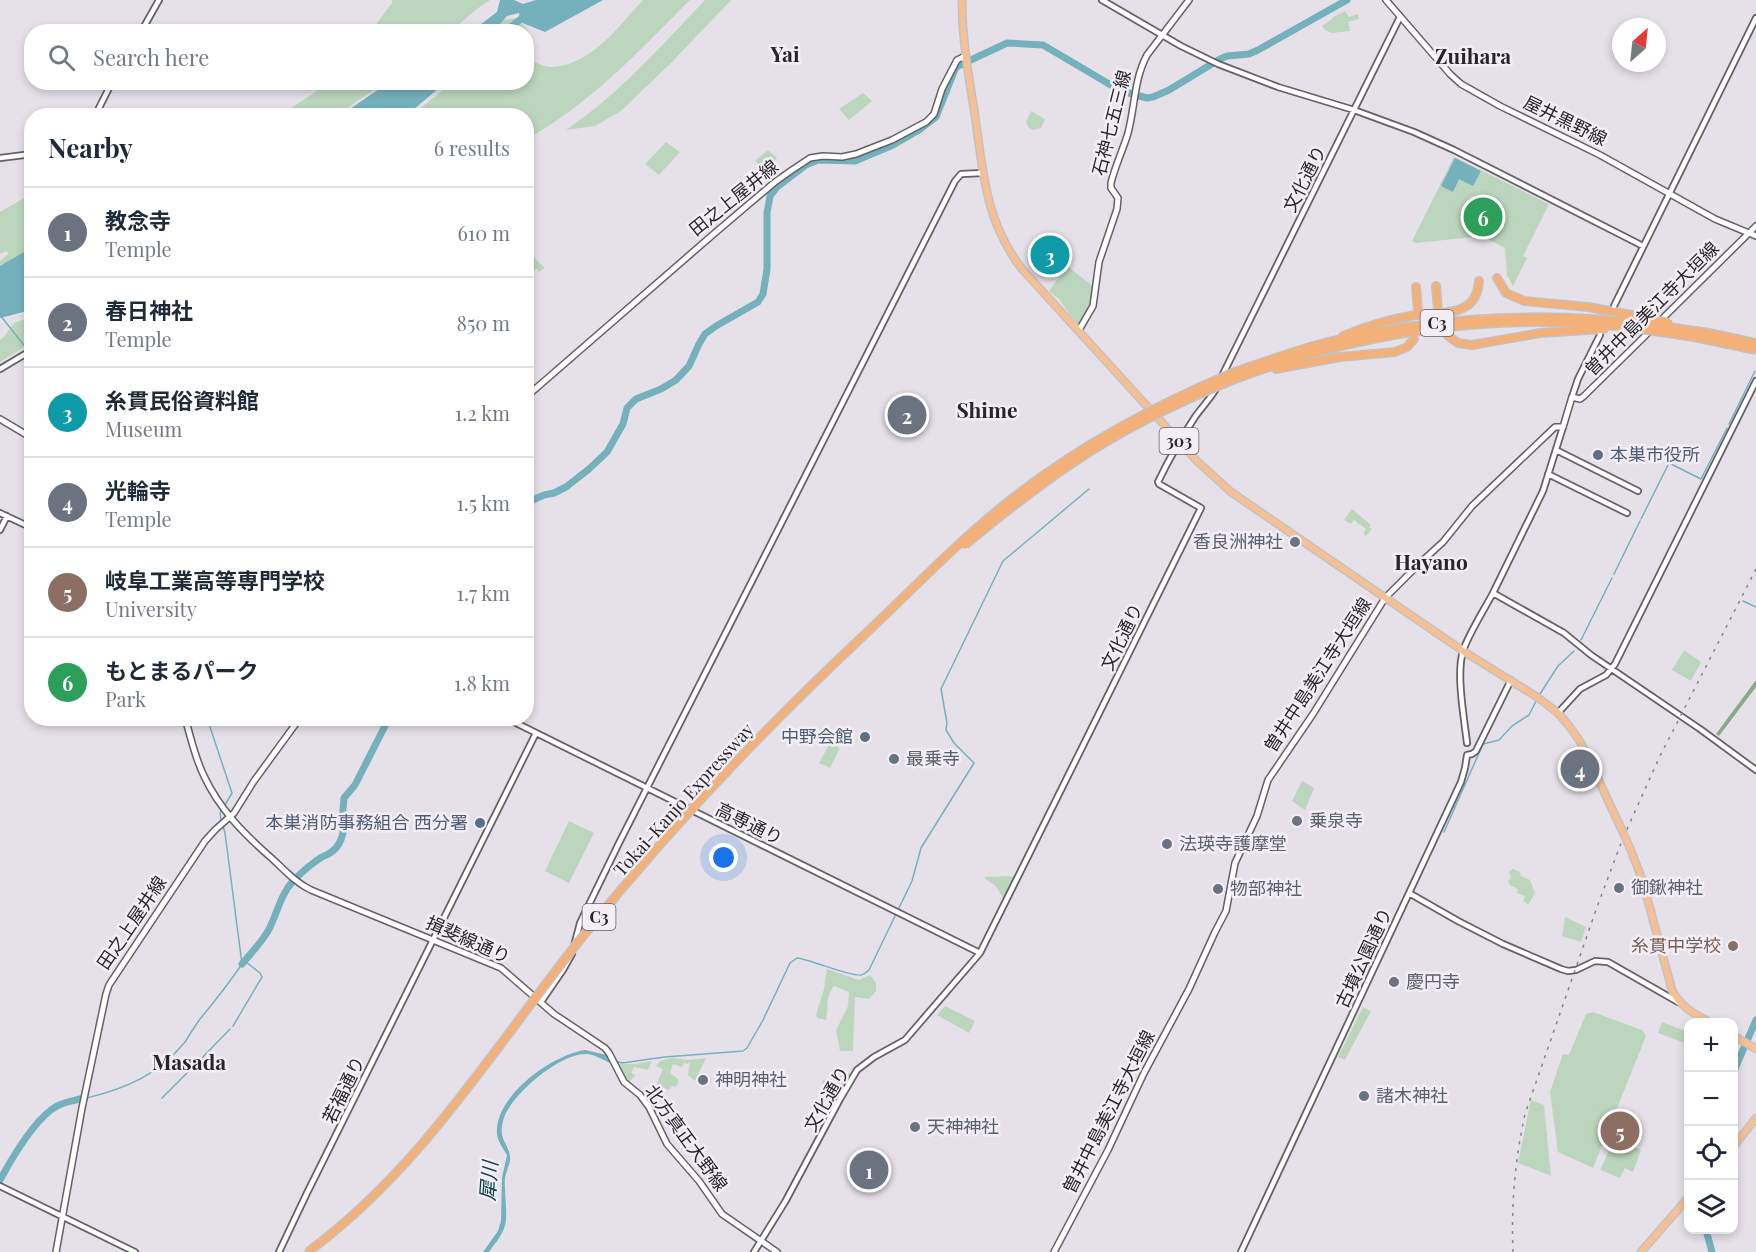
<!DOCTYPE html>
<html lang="en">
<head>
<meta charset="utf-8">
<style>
  :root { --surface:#fff; --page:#f6f6f7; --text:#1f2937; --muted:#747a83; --line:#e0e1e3; --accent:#2a7316 }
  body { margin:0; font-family:"Playfair Display","Noto Sans JP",serif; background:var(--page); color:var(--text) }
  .controls { position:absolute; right:18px; bottom:18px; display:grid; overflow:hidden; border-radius:12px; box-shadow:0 3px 9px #0003 }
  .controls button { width:54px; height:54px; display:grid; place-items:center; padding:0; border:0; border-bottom:2px solid var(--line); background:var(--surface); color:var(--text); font:30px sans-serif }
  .compass { position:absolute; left:1612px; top:18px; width:54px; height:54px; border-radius:50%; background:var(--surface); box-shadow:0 3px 9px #0003; rotate:27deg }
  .you { position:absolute; left:724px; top:858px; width:21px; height:21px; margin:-15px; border:4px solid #fff; border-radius:50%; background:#1a73e8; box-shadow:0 0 0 9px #1a73e833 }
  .badge { display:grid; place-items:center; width:39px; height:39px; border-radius:50%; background:var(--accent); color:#fff; font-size:20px; font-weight:700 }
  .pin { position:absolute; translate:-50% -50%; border:3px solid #fff; box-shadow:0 2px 6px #0006 }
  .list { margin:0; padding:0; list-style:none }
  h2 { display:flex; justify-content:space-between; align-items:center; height:78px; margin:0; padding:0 24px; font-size:26px }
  h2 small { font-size:20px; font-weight:400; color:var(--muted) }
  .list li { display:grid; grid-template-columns:39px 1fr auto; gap:18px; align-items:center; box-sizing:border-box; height:90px; padding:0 24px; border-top:2px solid var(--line) }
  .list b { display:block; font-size:22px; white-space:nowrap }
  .list p { margin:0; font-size:20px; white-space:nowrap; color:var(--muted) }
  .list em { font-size:20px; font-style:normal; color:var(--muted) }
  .icon { flex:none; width:33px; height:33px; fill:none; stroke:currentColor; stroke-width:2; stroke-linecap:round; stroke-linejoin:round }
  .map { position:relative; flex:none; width:1756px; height:1252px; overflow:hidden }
  .search { position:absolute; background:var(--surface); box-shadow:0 3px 9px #0003; left:24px; top:24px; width:510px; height:66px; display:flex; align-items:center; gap:15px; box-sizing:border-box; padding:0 21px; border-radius:24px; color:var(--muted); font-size:22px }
  .panel { position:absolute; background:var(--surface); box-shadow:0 3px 9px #0003; left:24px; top:108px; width:510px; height:618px; border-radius:24px }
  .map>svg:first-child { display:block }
  .green { fill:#bcd6bd }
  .forest { fill:#87ab89 }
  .water { fill:#75b1bc }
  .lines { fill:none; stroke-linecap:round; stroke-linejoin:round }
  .stream { stroke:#75b1bc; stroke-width:1.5 }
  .river { stroke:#75b1bc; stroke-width:7 }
  .tertiary-casing { stroke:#646066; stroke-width:8 }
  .secondary-casing { stroke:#646066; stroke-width:8 }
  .trunk-casing { stroke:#c3c2c3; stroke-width:9 }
  .motorway-casing { stroke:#c3c2c3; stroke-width:10 }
  .tertiary { stroke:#fff; stroke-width:4.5 }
  .secondary { stroke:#fff; stroke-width:5 }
  .trunk { stroke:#f6c094; stroke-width:6 }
  .motorway { stroke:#f3b079; stroke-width:7 }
  .rail { stroke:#868388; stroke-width:1.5; stroke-dasharray:3 6; stroke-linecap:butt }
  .trunk-bridge-casing { stroke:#c3c2c3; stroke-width:9; stroke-linecap:butt }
  .motorway-bridge-casing { stroke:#c3c2c3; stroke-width:10; stroke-linecap:butt }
  .trunk-bridge { stroke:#f6c094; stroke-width:6 }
  .motorway-bridge { stroke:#f3b079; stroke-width:7 }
  .service-dot { fill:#5c6f8a; stroke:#f3eef6; stroke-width:2 }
  .worship-dot { fill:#6b7280; stroke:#f3eef6; stroke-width:2 }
  .education-dot { fill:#8d6e63; stroke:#f3eef6; stroke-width:2 }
  .labels { text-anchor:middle; stroke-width:5; stroke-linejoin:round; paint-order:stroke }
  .shield { fill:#f3eef6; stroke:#656266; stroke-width:1.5 }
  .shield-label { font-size:16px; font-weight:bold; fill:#282629 }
  .street-label { font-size:18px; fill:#282629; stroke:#f3eef6 }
  .service-label { font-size:18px; fill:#4e5e75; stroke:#f3eef6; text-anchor:end }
  .worship-label { font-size:18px; fill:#5b616d; stroke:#f3eef6; text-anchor:start }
  .education-label { font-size:18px; fill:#785e54; stroke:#f3eef6; text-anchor:end }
  .water-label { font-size:20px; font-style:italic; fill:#074149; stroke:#f3eef6 }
  .quarter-label { font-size:21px; font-weight:bold; fill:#282629; stroke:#f3eef6 }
</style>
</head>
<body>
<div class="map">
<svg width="1756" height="1252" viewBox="0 0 1756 1252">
  <rect width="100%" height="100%" fill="#e6e1e9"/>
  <path class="green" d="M392,0H490L477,9L451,31H371L392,3Z
    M643,0H690C639,51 590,104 527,139L526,116L412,115L452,83L526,82L527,51L532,61C538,63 544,67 550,67C591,66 618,27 643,0Z
    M705,0H731L671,63L621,111L595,126L566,130C619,94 661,46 705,0Z
    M1345,11L1349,17L1358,14L1359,19L1348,22L1350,31L1332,33L1325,30L1322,26L1332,19L1333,17Z
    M516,18L529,31L480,32L488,22Z
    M325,83V82L384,83L337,115H280L314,93Z
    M863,93L872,101L849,120L839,109Z
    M1031,111L1045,119L1041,128L1033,130L1029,128L1026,122Z
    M666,142L680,152L659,175L645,164Z
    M768,150L777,158L767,172L755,161Z
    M1454,157L1549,204L1523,256L1527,258L1513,286L1507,275L1505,248L1482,236L1416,243L1412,241Z
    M31,194V262L0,270V261L8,254L7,251L0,254V212Z
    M526,240L537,261L545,268L539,272L537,269L527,274Z
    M1067,266L1094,287L1092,305L1079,325L1068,312L1059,299L1049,291Z
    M31,317V343L0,362V340L3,338L14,323Z
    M1352,509L1371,525L1369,527L1372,529L1366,536L1363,533L1366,529L1354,520L1351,524L1344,520Z
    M1684,650L1701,662L1691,681L1672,670Z
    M830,743L840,748L830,768L819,763Z
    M1302,781L1314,788L1305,810L1292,801Z
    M569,821L594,833L569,883L545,871Z
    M1513,869L1520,872L1521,876L1530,880L1535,893L1528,905L1523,901L1525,896L1517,893L1518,889L1510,885L1508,881L1511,878L1509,872Z
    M1007,876L1015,877L1004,899L995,885L985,879V877Z
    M1565,917L1586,927L1581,942L1562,936Z
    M827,969L859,980L870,975L876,983V991L869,999L855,997L853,1051H840L836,1030L848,1006L849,992L834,986C824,1000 830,1004 826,1020L817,1018L816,1015L824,989Z
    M945,1006L975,1021L969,1033L937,1015Z
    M1363,1007L1371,1011L1345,1060L1338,1057Z
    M1593,1012L1642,1030L1646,1036L1593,1168L1558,1152L1550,1092L1563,1054L1569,1055L1586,1014Z
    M1662,1022L1688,1032L1687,1044L1658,1033Z
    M671,1058L690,1060L706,1058L695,1081L688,1075L690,1061L688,1064L684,1063L682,1067L673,1064L670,1073L679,1080L676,1087L672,1086L669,1090L665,1088L659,1089L656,1086L663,1069L656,1066L660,1061Z
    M652,1061L648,1070L634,1067L631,1073L636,1075L628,1083L620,1064H635Z
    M847,1073L852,1074L842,1091L822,1083L823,1080L835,1078Z
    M1531,1100L1544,1105L1551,1176L1518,1163Z
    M1615,1138L1641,1150L1633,1172L1625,1168L1620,1178L1600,1170Z"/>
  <path class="forest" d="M1756,680V687L1719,736L1716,734Z"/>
  <path class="water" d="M500,0H514L523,4L536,0H603L545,32L520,22L519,13L507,16L494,31H472L497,12Z
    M388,83H445L407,115H341Z
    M1455,158L1481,171L1473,186L1459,179L1453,192L1441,186Z
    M31,248V310L0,318V266Z
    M585,1050L607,1055L611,1063C601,1060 596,1054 585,1054C559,1054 509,1096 503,1121C498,1140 508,1142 510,1156C511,1163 506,1171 505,1178C504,1192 507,1206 506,1220C505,1232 496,1242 489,1252H483L498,1231L501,1221L502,1178L507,1155C503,1148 498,1142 497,1134C494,1096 552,1055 585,1050Z"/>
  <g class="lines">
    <path class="stream" d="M0,315L27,349
      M1729,424L1755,371
      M1641,519L1669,463L1701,479L1727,428
      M1614,574L1640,521
      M1743,601L1756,607
      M1581,640L1612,578
      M1540,694L1558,666L1574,651
      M207,718L232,793L225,805
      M221,821L220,813L223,809
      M1444,832L1483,744L1499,740L1512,726L1529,715L1536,701
      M233,1026L262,977L260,973L246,962
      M199,1061L230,1029
      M614,1061L622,1063L665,1057L743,1051L747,1048L763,1020L790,963L797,958C812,960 851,977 861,975C865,974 866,973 869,970L912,881L921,848L974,763L954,743L946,730L947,723L941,689L1003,561L1089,489
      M87,1098C127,1088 158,1075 185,1042C190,1034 195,1026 200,1019C215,1001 229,983 242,964L225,833L223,826
      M162,1098L196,1064"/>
    <path class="river" d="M505,32L527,14
      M526,503L544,495L554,493L566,487L589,469L607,452L623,424L627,408L636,399L661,389L676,380L689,366L699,344L705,334L716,326L758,302L763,294L767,269V213L770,196L777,187L806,165L818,160L855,161L893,145L919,130L936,117L956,67L1007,43L1043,45L1121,91L1147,98L1153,97L1169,90L1220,59L1227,56L1249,54L1258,50L1347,0
      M242,964C251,953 261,943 268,931C277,915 280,895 293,881C301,873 312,863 322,857C327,854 324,857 330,853C340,847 346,832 342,821L344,798L355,785L389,718
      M1734,1071L1756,1020
      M0,1180C12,1158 35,1118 57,1106C64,1102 72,1101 80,1099
      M1706,1230L1712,1252"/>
    <g class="tertiary-casing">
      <path id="tertiary" d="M1102,0L1181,46L1218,64L1278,87L1354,110L1414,132L1454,150L1643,246
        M141,32L159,0
        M95,116L112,82
        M0,158L32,154
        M1614,306L1756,18
        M0,369L32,350
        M1222,376L1400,17
        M1572,397L1578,379L1600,335
        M1556,450L1638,491
        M1548,474L1627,513
        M0,513L32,528
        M0,530L7,516
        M1493,593L1543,491L1563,427
        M1558,713L1580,689L1606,675L1615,664L1756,381
        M506,718L980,953
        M1467,743C1464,717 1456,674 1463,651C1469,633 1484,610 1493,593L1564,633L1591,655L1700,729L1756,770
        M1409,893L1458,921L1503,944L1561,969L1568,971L1576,970L1595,961L1608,962L1678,1002
        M574,946L580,923L619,843L955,181L961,174L983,173
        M541,1002L563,970L572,954
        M0,1186L135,1252
        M279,1252L307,1193L536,733
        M754,1252L785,1202L840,1099L857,1070L874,1057L905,1040L980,953L1201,508L1159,484L1158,482C1169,459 1181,438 1195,417C1202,407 1211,398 1217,387
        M1241,1252L1461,782L1465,768L1467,755L1472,754L1476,751L1511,680"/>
    </g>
    <g class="secondary-casing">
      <path id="secondary" d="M1386,0L1450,74L1461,84L1500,106L1600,155L1715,219L1756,236
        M1659,322L1756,226
        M1079,330L1093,306L1099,262L1117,209L1118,198L1111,188V183C1115,166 1123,150 1128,133C1135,107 1134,79 1147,55L1189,0
        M526,397L716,232L775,182L792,170L810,158L823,156L842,157L856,154L892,140L926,122L934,114L942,89L957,60L965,56
        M0,419L32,438
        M185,718C191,738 195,758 204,776C219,808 242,832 268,855C282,867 294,882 311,890L501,968L554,1014L605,1048L609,1053L624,1082L640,1095L649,1107L667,1144L699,1181L722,1214L777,1252
        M56,1252L82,1108L106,994L109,985L205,841L215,830L234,813L254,781L300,718
        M1054,1252L1108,1150L1144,1073L1189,989L1215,932L1226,911L1235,863L1257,816L1268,780L1313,714L1385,598L1420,563L1443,542L1472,506L1555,427H1563L1572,397L1580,399L1584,396L1652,329"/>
    </g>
    <g class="trunk-casing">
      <path id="trunk" d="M962,0C962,37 968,73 974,109C983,169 984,220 1022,269L1197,461L1231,492L1463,651L1537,697L1558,713L1570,727L1581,743L1621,828
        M1630,848L1642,879L1672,990C1681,1007 1693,1013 1709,1022
        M1734,1036L1756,1049
        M1734,1146L1756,1118
        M1641,1252L1688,1198"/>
    </g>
    <g class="motorway-casing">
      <path id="motorway" d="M1497,278L1506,293L1524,301L1588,307L1648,318
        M1436,286L1438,311
        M1416,287L1418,311
        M1447,335L1458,343L1472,345L1540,333L1604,329
        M1343,336C1367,326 1391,319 1416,315C1431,313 1449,315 1463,308C1474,303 1478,293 1479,281
        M1276,369L1340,357L1395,352L1407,347L1414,339
        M1232,373C1264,362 1296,350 1328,342C1434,317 1540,311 1648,324
        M1235,379C1363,331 1504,310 1640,329"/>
    </g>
    <use href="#tertiary" class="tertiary"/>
    <use href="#secondary" class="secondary"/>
    <use href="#trunk" class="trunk"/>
    <use href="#motorway" class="motorway"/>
    <path class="rail" d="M1513,1252C1511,1205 1515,1160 1525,1114L1597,907L1623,838L1660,756L1756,569"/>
    <g class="trunk-bridge-casing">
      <path id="trunk-bridge" d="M1621,828L1630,848"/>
    </g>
    <g class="motorway-bridge-casing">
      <path id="motorway-bridge" d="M1648,318L1669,323
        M1648,324L1709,333L1756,343
        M1640,329L1694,337L1756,350
        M965,545C1000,516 1034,489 1071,464C1122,429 1178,402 1235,379
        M308,1252C424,1166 494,1047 583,936C668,830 762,731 861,638C911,591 959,540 1013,498C1080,445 1154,406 1232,373"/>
    </g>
    <use href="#trunk-bridge" class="trunk-bridge"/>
    <use href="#motorway-bridge" class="motorway-bridge"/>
  </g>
  <g class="service-dot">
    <circle cx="1598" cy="455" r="6"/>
    <circle cx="865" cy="737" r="6"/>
    <circle cx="480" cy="823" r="6"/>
  </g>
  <g class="worship-dot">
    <circle cx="1295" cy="542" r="6"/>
    <circle cx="894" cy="759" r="6"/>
    <circle cx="1297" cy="821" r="6"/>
    <circle cx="1167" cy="844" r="6"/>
    <circle cx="1619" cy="888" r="6"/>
    <circle cx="1218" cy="889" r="6"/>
    <circle cx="1394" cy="982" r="6"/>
    <circle cx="703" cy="1080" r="6"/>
    <circle cx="1364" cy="1096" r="6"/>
    <circle cx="915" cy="1127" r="6"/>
  </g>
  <circle class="education-dot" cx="1733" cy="946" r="6"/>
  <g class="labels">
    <g class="shield">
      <rect x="1420.5" y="310" width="33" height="26" rx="4.5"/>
      <rect x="1159.5" y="428" width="39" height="26" rx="4.5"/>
      <rect x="582.5" y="904" width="33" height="26" rx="4.5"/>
    </g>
    <g class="shield-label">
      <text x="1437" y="329">C3</text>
      <text x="1179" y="447">303</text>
      <text x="599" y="923">C3</text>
    </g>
    <g class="street-label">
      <text transform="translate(1565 121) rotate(26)" y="6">屋井黒野線</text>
      <text transform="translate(1112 123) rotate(-76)" y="6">石神七五三線</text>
      <text transform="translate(1305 179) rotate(-63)" y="6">文化通り</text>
      <text transform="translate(734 198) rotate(-39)" y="6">田之上屋井線</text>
      <text transform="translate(1652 309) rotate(-45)" y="6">曽井中島美江寺大垣線</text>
      <text transform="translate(1122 637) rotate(-64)" y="6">文化通り</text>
      <text transform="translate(1318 675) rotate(-57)" y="6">曽井中島美江寺大垣線</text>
      <text transform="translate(684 800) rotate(-48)" y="6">Tokai-Kanjo Expressway</text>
      <text transform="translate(749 824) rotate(26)" y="6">高専通り</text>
      <text transform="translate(132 923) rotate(-56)" y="6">田之上屋井線</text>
      <text transform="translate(468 940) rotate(24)" y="6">揖斐線通り</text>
      <text transform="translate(1364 958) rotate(-65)" y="6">古墳公園通り</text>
      <text transform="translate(344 1090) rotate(-64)" y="6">若福通り</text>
      <text transform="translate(827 1099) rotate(-60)" y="6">文化通り</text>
      <text transform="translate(1109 1112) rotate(-63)" y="6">曽井中島美江寺大垣線</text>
      <text transform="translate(686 1138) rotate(54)" y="6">北方真正大野線</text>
    </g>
    <g class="service-label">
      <text x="1610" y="461" text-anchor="start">本巣市役所</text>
      <text x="853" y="743">中野会館</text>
      <text x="468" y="829">本巣消防事務組合 西分署</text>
    </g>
    <g class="worship-label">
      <text x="1283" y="548" text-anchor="end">香良洲神社</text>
      <text x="906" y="765">最乗寺</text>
      <text x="1309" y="827">乗泉寺</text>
      <text x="1179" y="850">法瑛寺護摩堂</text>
      <text x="1631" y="894">御鍬神社</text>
      <text x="1230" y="895">物部神社</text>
      <text x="1406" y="988">慶円寺</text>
      <text x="715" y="1086">神明神社</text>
      <text x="1376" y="1102">諸木神社</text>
      <text x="927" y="1133">天神神社</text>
    </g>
    <g class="education-label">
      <text x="1721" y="952">糸貫中学校</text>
    </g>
    <g class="water-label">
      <text transform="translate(489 1181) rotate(-86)" y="7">犀川</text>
    </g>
    <g class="quarter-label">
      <text x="785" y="62">Yai</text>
      <text x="1473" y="64">Zuihara</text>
      <text x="987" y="418">Shime</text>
      <text x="1431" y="570">Hayano</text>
      <text x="189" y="1070">Masada</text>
    </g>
  </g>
</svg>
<div class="controls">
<button>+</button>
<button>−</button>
<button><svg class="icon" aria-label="locate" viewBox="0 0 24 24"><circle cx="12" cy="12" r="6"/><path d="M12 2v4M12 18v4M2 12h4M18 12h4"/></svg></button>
<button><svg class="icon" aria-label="layers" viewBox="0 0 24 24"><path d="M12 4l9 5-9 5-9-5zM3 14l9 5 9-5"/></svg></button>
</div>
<svg class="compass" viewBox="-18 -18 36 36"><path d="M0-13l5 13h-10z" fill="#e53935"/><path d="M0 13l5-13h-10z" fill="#747a83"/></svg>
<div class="you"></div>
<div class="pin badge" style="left:869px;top:1170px;background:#6b7280">1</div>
<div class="pin badge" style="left:907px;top:415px;background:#6b7280">2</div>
<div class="pin badge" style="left:1050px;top:255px;background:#0f9aa8">3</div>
<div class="pin badge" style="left:1580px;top:769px;background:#6b7280">4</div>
<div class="pin badge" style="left:1620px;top:1131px;background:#8d6e63">5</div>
<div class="pin badge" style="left:1483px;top:217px;background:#2e9e5b">6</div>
<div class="search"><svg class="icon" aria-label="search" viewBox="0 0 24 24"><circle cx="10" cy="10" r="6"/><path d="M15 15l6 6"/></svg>Search here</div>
<section class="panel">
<h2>Nearby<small>6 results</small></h2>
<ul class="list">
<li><span class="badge" style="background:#6b7280">1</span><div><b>教念寺</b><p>Temple</p></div><em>610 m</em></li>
<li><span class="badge" style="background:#6b7280">2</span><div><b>春日神社</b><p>Temple</p></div><em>850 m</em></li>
<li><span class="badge" style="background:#0f9aa8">3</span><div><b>糸貫民俗資料館</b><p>Museum</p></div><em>1.2 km</em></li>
<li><span class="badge" style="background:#6b7280">4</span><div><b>光輪寺</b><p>Temple</p></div><em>1.5 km</em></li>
<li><span class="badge" style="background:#8d6e63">5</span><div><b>岐阜工業高等専門学校</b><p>University</p></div><em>1.7 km</em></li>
<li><span class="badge" style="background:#2e9e5b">6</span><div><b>もとまるパーク</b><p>Park</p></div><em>1.8 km</em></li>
</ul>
</section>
</div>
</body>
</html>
